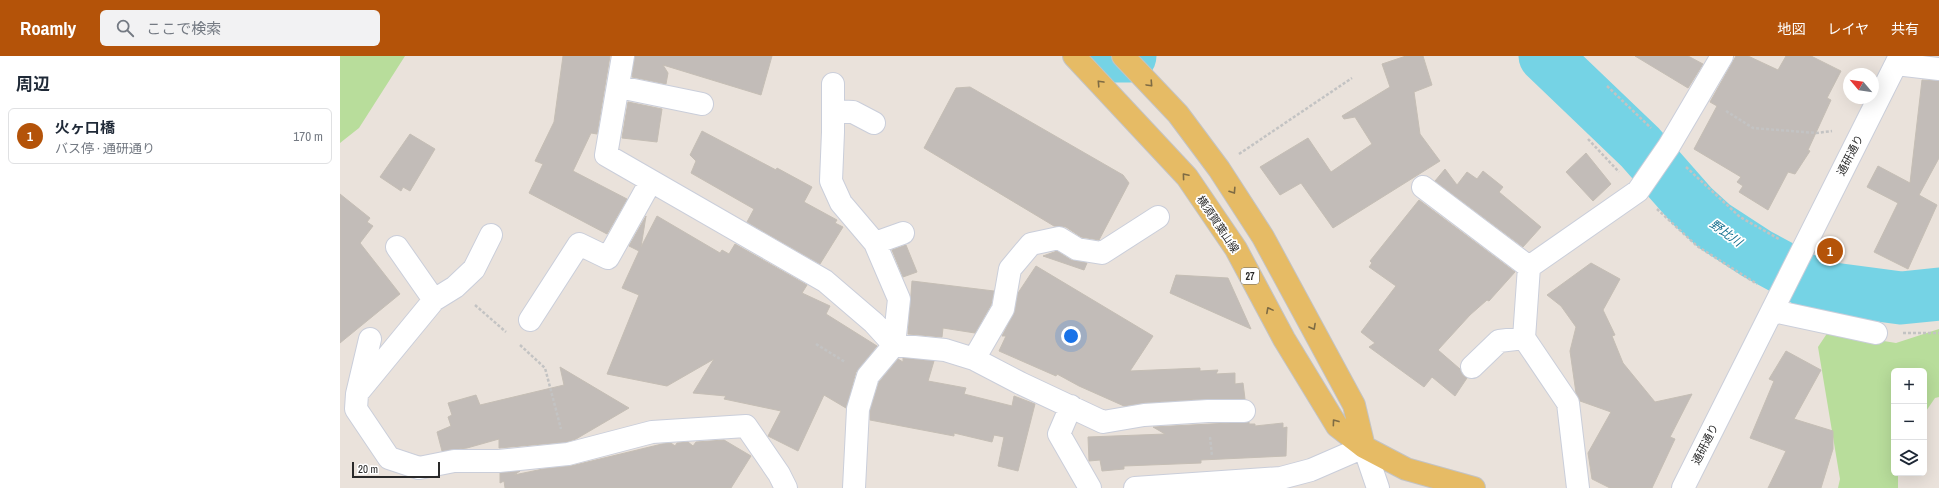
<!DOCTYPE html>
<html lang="ja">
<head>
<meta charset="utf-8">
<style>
  :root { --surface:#fff; --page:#f2f2f3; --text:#1f2937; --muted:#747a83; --line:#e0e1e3; --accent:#b45309 }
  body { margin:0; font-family:"Archivo Narrow","Noto Sans JP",sans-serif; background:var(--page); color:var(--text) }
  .controls { position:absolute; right:12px; bottom:12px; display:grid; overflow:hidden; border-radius:6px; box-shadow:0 4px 16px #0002 }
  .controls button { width:36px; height:36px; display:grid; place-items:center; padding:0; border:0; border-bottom:1px solid var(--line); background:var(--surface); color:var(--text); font:20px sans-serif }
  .compass { position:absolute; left:1503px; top:12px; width:36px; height:36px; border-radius:50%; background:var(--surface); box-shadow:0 4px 16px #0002; rotate:299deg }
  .scale { position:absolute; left:12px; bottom:10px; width:88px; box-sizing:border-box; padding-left:4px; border:2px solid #292929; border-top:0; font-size:11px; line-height:14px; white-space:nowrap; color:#292929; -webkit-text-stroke:3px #fff; paint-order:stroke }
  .you { position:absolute; left:731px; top:280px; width:14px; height:14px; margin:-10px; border:3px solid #fff; border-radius:50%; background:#1a73e8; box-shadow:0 0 0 6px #1a73e833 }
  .badge { display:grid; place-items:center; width:26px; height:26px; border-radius:50%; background:var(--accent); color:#fff; font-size:13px; font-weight:700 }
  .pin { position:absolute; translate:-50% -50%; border:2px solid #fff; box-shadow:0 1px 4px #0006 }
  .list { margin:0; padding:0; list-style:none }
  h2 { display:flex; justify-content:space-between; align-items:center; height:52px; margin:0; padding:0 16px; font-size:17px }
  h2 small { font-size:13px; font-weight:400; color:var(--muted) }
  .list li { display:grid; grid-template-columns:26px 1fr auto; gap:12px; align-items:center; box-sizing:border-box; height:56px; margin:0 8px 8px; padding:0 8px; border:1px solid var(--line); border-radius:6px }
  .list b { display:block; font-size:15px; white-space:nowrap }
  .list p { margin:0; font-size:13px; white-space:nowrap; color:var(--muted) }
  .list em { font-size:13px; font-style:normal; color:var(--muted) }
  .icon { flex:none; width:22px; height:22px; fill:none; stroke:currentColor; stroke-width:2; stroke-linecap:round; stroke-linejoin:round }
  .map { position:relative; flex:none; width:1599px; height:432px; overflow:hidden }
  header { display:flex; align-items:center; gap:24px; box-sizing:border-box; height:56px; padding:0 20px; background:var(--accent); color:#fff }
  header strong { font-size:19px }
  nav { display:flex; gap:22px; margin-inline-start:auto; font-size:14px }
  .search { width:280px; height:36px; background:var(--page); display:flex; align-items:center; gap:10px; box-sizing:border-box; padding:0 14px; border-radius:6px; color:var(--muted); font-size:15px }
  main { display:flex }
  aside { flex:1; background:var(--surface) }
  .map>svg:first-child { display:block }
  .green { fill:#b8dd9b }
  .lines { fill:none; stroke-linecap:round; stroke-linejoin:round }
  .river { stroke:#75d3e5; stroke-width:53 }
  .building { fill:#c2bcb8; stroke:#c5beb5 }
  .minor-casing { stroke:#caceda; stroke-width:24 }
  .major-casing { stroke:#c3c3c3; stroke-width:24 }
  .path { stroke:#c3c3c3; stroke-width:2.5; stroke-dasharray:3 2; stroke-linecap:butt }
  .minor { stroke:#fff; stroke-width:22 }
  .major { stroke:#e6bb65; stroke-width:22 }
  .oneway { stroke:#7e6b44 }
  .labels { text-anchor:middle; stroke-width:3.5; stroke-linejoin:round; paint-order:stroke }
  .shield { fill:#fff; stroke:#696969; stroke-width:1 }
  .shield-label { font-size:10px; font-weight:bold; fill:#292929 }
  .street-label { font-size:11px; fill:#292929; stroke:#fff }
  .water-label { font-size:12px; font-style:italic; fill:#17718f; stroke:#fff }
</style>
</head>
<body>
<header>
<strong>Roamly</strong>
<div class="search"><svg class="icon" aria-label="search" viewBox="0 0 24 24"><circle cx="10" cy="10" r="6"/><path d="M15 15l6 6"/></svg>ここで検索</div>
<nav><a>地図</a><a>レイヤ</a><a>共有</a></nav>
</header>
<main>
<aside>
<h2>周辺<small></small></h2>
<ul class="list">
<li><span class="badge">1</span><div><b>火ヶ口橋</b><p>バス停 · 通研通り</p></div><em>170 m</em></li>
</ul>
</aside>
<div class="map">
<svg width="1599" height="432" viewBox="0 0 1599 432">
  <rect width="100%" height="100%" fill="#eae2db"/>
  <path class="green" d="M0,0H65L19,72L0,87Z
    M1599,273V341L1595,342L1584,358V315H1554V417H1558V432H1498L1500,423L1478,291L1488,276L1556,287Z"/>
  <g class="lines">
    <path class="river" d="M760,0H790
      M1205,0L1300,91L1352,150L1374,170L1417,198L1478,231L1561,242L1599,238"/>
  </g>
  <path class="building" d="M223,0H270L257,78L251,77L233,115L287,143L267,178L189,137L203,108L195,105L214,66Z
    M295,0H432L421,39L323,9L328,17L326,28L292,21Z
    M1066,0H1083L1092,29L1074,36L1080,78L1100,105L993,172L961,127L940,139L920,111L968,82L991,116L1032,88L1015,61L1004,63L1002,60L1050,31L1042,8Z
    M1295,0H1348L1363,8L1348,32Z
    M1396,0H1408L1438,14L1446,0H1471L1501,15L1487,42L1491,44L1468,94L1470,95L1455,118L1448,116L1428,154L1399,136L1403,130L1397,126L1401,121L1354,93L1377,50L1370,46Z
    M1582,24L1599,25V102L1579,139L1597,149L1568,213L1534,196L1558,147L1527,131L1538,110L1570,127Z
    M630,31L783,119L789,127L759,184L741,181L726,171L714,170L584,92L616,32Z
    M288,46L322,53L317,86L282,82Z
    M362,75L436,114L437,112L472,131L464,146L497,164L495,167L503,171L480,208L407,166L414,153L351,117L356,105L350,99Z
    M70,78L95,93L70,135L63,131L61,135L40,121Z
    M1246,97L1271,128L1253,145L1226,116Z
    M1105,113L1117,129L1127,116L1137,123L1143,115L1163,131L1159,136L1201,171L1183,191L1095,125Z
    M0,138L30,162L27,166L33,170L20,187L60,238L0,287Z
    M1079,144L1175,216L1149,245L1147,244L1130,259L1098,294L1120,313L1123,319L1127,322L1115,340L1092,321L1084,331L1029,291L1035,287L1021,276L1056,230L1029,211L1032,207L1030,205Z
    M306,160L301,191L317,160L380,197L382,194L389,198L395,188L467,229L462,237L490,250L486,258L537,290L516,316L506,352L484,339L458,395L428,380L441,355L384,343L386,340L353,337L374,303L327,330L267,318L299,239L282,232L299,195L289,190Z
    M566,189L577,216L563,221L552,194Z
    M717,195L731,204L747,207L744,214L703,200Z
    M1251,207L1280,223L1263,254L1275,279L1272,280L1283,307L1315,346L1352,338L1330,381L1335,383L1312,432H1270L1252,423L1248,397L1271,356L1240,345L1236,337L1230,295L1236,271L1221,250L1207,239Z
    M696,210L813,280L790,315L860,312V315L878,314L876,318L895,317V328L903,327L905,343H867L803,347L784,350L739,330L717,318L716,320L659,295L666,280H662L675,255L678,237Z
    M836,219L888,222L911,273L830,237Z
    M572,225L654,235L651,249L635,277L603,272L602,281L568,278Z
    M1446,295L1481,314L1454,363L1493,375V393L1481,432H1428L1446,395L1410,382L1434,325L1429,323Z
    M563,302L594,305L588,325L626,332L624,338L672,350L674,340L695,348L678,415L658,410L664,381L654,379L652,386L614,377V380L530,364V355L539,326L558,303L563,306Z
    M220,311L289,352L236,383L226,386L159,392V383L127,392L102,395L97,376L111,370L108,361L112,359L108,347L136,339L140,349L224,329Z
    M909,366V368H915V370L943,367V372L947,371L946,400L861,404V407L784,410V413L762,415L760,404L749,405L748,381L825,378L813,371Z
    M384,384L411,400L391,432H165L164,425L160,427V417L180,415L174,419L203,413L231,410L322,388L331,387L335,390L337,387L348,386L353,390L356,386Z"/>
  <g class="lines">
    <g class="minor-casing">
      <path id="minor" d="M283,0L266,99L485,225L534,267L554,289
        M1556,8L1599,13
        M493,28V76L491,125L501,147L535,187L559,243L554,289
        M279,31L362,48
        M493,55L513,56L534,67
        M1083,131L1189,211
        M535,187L563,177
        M57,191L94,244
        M1433,255L1536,277
        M190,264L239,188L268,202L311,125
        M30,283L17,338L16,353L49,402L79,412L114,405H159L228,398L312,376L406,370L439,418L446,432
        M634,303L663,253L670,213L691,188L719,182L737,193L762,197L818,161
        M1132,311L1159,285L1184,282
        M20,334L94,244L115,231L134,213L151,179
        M731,350L719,378L750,432
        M514,432L518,353L528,320L554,289L605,294L634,303L680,327L763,366L804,359L868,355H904
        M795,432L941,422L971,414L1024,391L1038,432
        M1238,432L1228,347L1184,282L1189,211L1298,135L1329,90L1382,0
        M1343,432L1560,0"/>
    </g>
    <g class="major-casing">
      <path id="major" d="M734,0L847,121L896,193L944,283L997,370L1024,391L1066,413L1134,432
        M783,0L838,58L879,113L923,181L1014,349L1024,391"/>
    </g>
    <path class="path" d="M1267,30L1311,72
      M1386,55L1413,72L1476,77L1492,75
      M1248,83L1279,116
      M899,98L1012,22
      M1346,111L1400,161L1439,183
      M1317,153L1357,190L1417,228
      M135,249L166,276
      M1563,277H1599
      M476,288L505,306
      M180,289L205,312L221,373
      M870,381L872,400"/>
    <use href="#minor" class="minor"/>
    <use href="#major" class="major"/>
  </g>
  <defs><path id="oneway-chevron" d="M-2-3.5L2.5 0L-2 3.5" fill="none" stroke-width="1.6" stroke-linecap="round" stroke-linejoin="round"/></defs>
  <g class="oneway">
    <use href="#oneway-chevron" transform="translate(760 27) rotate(-133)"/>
    <use href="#oneway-chevron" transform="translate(810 28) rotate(47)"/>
    <use href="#oneway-chevron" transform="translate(845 120) rotate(-130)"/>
    <use href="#oneway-chevron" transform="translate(893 135) rotate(57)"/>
    <use href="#oneway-chevron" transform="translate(929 254) rotate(-118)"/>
    <use href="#oneway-chevron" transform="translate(973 271) rotate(61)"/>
    <use href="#oneway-chevron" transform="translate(995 366) rotate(-126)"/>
  </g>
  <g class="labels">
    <rect class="shield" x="901" y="212" width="18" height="16" rx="3"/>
    <g class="shield-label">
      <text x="910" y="224">27</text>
    </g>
    <g class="street-label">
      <text transform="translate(1510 99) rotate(-63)" y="4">通研通り</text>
      <text transform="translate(878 168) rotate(56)" y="4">横須賀葉山線</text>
      <text transform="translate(1365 388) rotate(-63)" y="4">通研通り</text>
    </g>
    <g class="water-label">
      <text transform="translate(1386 177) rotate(36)" y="4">野比川</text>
    </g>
  </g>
</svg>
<div class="controls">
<button>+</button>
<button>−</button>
<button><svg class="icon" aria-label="layers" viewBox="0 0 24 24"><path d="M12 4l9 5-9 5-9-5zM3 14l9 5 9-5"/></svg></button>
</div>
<svg class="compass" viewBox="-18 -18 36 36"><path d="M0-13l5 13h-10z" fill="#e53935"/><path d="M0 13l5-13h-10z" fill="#747a83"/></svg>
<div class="scale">20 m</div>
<div class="you"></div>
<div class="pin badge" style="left:1490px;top:195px">1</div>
</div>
</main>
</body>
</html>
